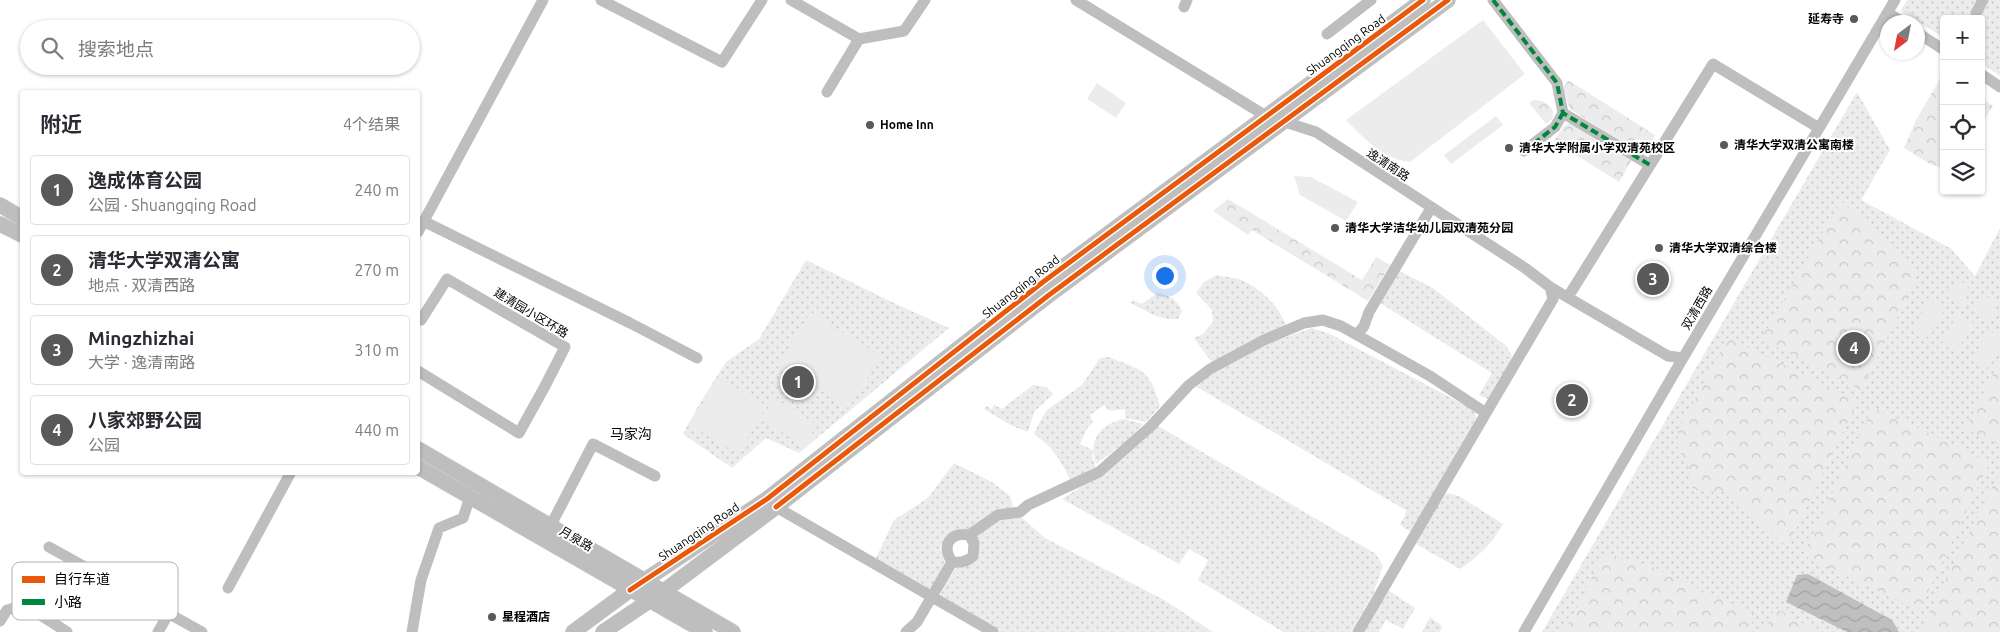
<!DOCTYPE html>
<html lang="zh">
<head>
<meta charset="utf-8">
<style>
  :root { --surface:#fff; --page:#f2f2f3; --text:#2b2b33; --muted:#7c7c81; --line:#e1e1e2; --accent:#595959 }
  body { margin:0; font-family:Ubuntu,"Noto Sans SC",sans-serif; background:var(--page); color:var(--text) }
  .controls { position:absolute; right:15px; top:15px; display:grid; overflow:hidden; border-radius:5px; box-shadow:0 1px 4px #0004 }
  .controls button { width:45px; height:45px; display:grid; place-items:center; padding:0; border:0; border-bottom:1px solid var(--line); background:var(--surface); color:var(--text); font:25px sans-serif }
  .compass { position:absolute; left:1880px; top:15px; width:45px; height:45px; border-radius:50%; background:var(--surface); box-shadow:0 1px 4px #0004; rotate:212deg }
  .you { position:absolute; left:1164px; top:275px; width:18px; height:18px; margin:-12px; border:4px solid #fff; border-radius:50%; background:#1a73e8; box-shadow:0 0 0 8px #1a73e833 }
  .badge { display:grid; place-items:center; width:32px; height:32px; border-radius:50%; background:var(--accent); color:#fff; font-size:16px; font-weight:700 }
  .pin { position:absolute; translate:-50% -50%; border:2px solid #fff; box-shadow:0 1px 5px #0006 }
  .list { margin:0; padding:0; list-style:none }
  h2 { display:flex; justify-content:space-between; align-items:center; height:65px; margin:0; padding:0 20px; font-size:21px }
  h2 small { font-size:16px; font-weight:400; color:var(--muted) }
  .list li { display:grid; grid-template-columns:32px 1fr auto; gap:15px; align-items:center; box-sizing:border-box; height:70px; margin:0 10px 10px; padding:0 10px; border:1px solid var(--line); border-radius:5px }
  .list b { display:block; font-size:19px; white-space:nowrap }
  .list p { margin:0; font-size:16px; white-space:nowrap; color:var(--muted) }
  .list em { font-size:16px; font-style:normal; color:var(--muted) }
  .icon { flex:none; width:28px; height:28px; fill:none; stroke:currentColor; stroke-width:2; stroke-linecap:round; stroke-linejoin:round }
  .map { position:relative; flex:none; width:2000px; height:632px; overflow:hidden }
  .search { position:absolute; background:var(--surface); box-shadow:0 1px 4px #0004; left:20px; top:20px; width:400px; height:55px; display:flex; align-items:center; gap:12px; box-sizing:border-box; padding:0 18px; border-radius:28px; color:var(--muted); font-size:19px }
  .panel { position:absolute; background:var(--surface); box-shadow:0 1px 4px #0004; left:20px; top:90px; width:400px; height:385px; border-radius:5px }
  .map>svg:first-child { display:block }
  .green { fill:url(#green-dots) }
  .forest { fill:url(#forest-crowns) }
  .pitch { fill:#ececec }
  .water { fill:url(#water-waves) }
  .lines { fill:none; stroke-linecap:round; stroke-linejoin:round }
  .major-casing { stroke:#dbdbdb; stroke-width:16 }
  .minor { stroke:#bebebe; stroke-width:11 }
  .major { stroke:#bebebe; stroke-width:15 }
  .quiet { stroke:#00873e; stroke-width:4; stroke-dasharray:8 4; stroke-linecap:butt }
  .cycleway-casing { stroke:#fff; stroke-width:8 }
  .cycleway { stroke:#e8590c; stroke-width:5 }
  .poi-dot { fill:#595959; stroke:#fff; stroke-width:2 }
  .labels { text-anchor:middle; stroke-width:4; stroke-linejoin:round; paint-order:stroke }
  .poi-label { font-size:12px; font-weight:bold; fill:#000; stroke:#fff; text-anchor:start }
  .street-label { font-size:12px; fill:#000; stroke:#fff }
  .neighbourhood-label { font-size:14px; fill:#000; stroke:#fff }
  .key { fill:#fff; stroke:#b2b2b2; stroke-width:1 }
  .key-label { font-size:14px; fill:#000 }
</style>
</head>
<body>
<div class="map">
<svg width="2000" height="632" viewBox="0 0 2000 632">
  <defs>
    <pattern id="green-dots" width="8" height="8" patternUnits="userSpaceOnUse" patternTransform="scale(1.25)"><rect width="8" height="8" fill="#ececec"/><path d="M2 2h.1M6 6h.1" fill="none" stroke="#c9c9c9" stroke-width="1.8" stroke-linecap="round"/></pattern>
    <pattern id="forest-crowns" width="20" height="18" patternUnits="userSpaceOnUse" patternTransform="scale(1.25)"><rect width="20" height="18" fill="#ececec"/><path d="M2 6a3 3 0 1 1 6 0M12 15a3 3 0 1 1 6 0" fill="none" stroke="#c9c9c9"/></pattern>
    <pattern id="water-waves" width="16" height="10" patternUnits="userSpaceOnUse" patternTransform="scale(1.25)"><rect width="16" height="10" fill="#bfbfbf"/><path d="M0 5q4-4 8 0t8 0" fill="none" stroke="#a2a2a2"/></pattern>
  </defs>
  <rect width="100%" height="100%" fill="#fff"/>
  <path class="green" d="M1907,0H2000V76L1981,63V19H1944V38L1901,10Z
    M1857,92L1890,150L1861,200L1950,248L1975,276L2000,228V632H1542Z
    M806,260L896,304L949,328L799,453L766,438L732,468L683,434L700,403L726,362L759,339Z
    M1399,271L1433,288L1506,346L1511,354L1512,360L1488,399L1479,395L1492,373L1380,303Z
    M1217,275C1225,277 1234,277 1241,280C1262,289 1279,306 1287,327L1213,364L1194,338L1203,334L1213,322L1212,310L1196,293L1204,282Z
    M1157,293C1169,295 1177,299 1182,311L1178,319C1160,321 1146,311 1131,303L1133,300L1142,304Z
    M1312,328L1330,334L1474,410L1476,418L1411,532L1400,525L1407,511L1197,387C1223,358 1275,341 1312,328Z
    M1109,357C1143,371 1149,368 1160,406L1146,422L1125,418V409L1109,411L1104,405L1090,415L1093,422L1088,427L1080,444L1093,450L1092,456L1097,472L1072,485C1063,463 1054,448 1034,434L1040,421L1047,410L1082,385L1100,358Z
    M1033,385L1046,387L1053,394L1034,412L1028,432L1012,426L984,409L986,406L992,409L994,405L1002,409Z
    M1124,419L1143,424L1128,440L1096,464C1088,440 1100,424 1124,419Z
    M1158,426L1376,554L1383,566L1373,594L1351,632H1283L1198,580L1208,560L1189,549L1179,564L1062,499L1101,474Z
    M954,463L992,482L1010,496L1013,507L969,533L950,534C931,552 947,552 944,566C942,575 934,583 928,591L875,560L894,520L928,498Z
    M1447,493L1459,496L1503,524C1491,545 1480,555 1460,569L1416,544L1439,501Z
    M1019,515L1045,538L1164,600L1213,632H997L939,598L943,588L956,568L965,567L974,562V536L1005,517Z
    M1386,589L1415,608L1403,629L1386,620L1379,632H1361Z
    M1430,617L1442,626L1440,632H1422Z"/>
  <path class="forest" d="M1944,72V169L1930,164L1904,148L1916,120Z
    M1568,80L1655,135L1649,146L1638,139L1632,149L1570,109L1563,89Z
    M1981,98L1993,106L1981,125Z
    M1534,100C1548,99 1562,115 1546,124L1529,103Z
    M1570,123L1633,158L1619,182L1554,141L1564,126Z
    M1228,199L1362,280L1376,257L1390,265L1368,301L1252,230L1248,235L1213,211Z
    M1841,201L1913,266L1916,280L1861,390L1761,339Z
    M1728,338L1858,401L1787,547L1727,492L1693,490L1689,466L1678,449V430Z
    M2000,361V445L1965,429Z
    M1873,407L1990,462L1919,611L1803,555Z
    M2000,472V632H1921L1922,627Z
    M1604,553L1652,567L1756,615L1748,632H1563L1573,616Z
    M1775,608L1819,632H1764Z"/>
  <path class="pitch" d="M1483,20L1525,74L1410,162C1382,159 1365,139 1346,120Z
    M1097,83L1126,103L1116,118L1087,99Z
    M1496,116L1503,125L1451,164L1444,155Z
    M1294,176L1311,177L1358,202L1346,221L1300,195Z
    M1956,281L1962,282L1968,287L1965,306L1943,294Z
    M1984,296L1990,298L1996,303L1994,322L1971,310Z
    M1929,300L1945,308L1929,338L1913,330Z
    M811,312L881,357L848,408L779,363Z
    M1957,314L1973,322L1957,352L1942,344Z
    M1988,330L2000,336V346L1988,368L1973,360Z
    M718,377L767,406L738,454L690,425Z
    M774,398L817,425L804,446L761,419Z"/>
  <path class="water" d="M1808,574L1892,620L1899,632H1847L1786,602L1797,575Z"/>
  <g class="lines">
    <g class="major-casing">
      <path id="major" d="M0,205L22,218
        M0,224L22,235
        M418,449L733,632
        M418,467L705,632
        M573,632L630,590L767,499L1043,282L1423,0
        M603,632L664,591L776,507L1049,295L1448,0"/>
    </g>
    <path class="minor" d="M601,0L722,62L762,0
      M791,0L859,39L904,31L925,0
      M1076,0L1266,116L1316,132L1525,268L1550,287L1668,356L1683,358
      M1493,0L1557,83L1563,113L1650,165
      M1184,7L1187,0
      M1888,13L1902,22
      M1976,13L1983,0
      M1918,33L1944,50
      M1327,34L1371,0
      M1981,74L2000,87
      M827,92L859,39
      M1524,151L1555,127L1563,113
      M423,221L630,323L697,358
      M418,232L543,0
      M1568,297L1713,64L1819,128
      M418,319L421,320L447,279L565,347L544,388L519,433L418,371
      M1357,335L1364,326L1369,312L1431,208
      M1486,413L1553,299L1550,287
      M776,507L993,632
      M551,525L593,444L655,476
      M49,547L202,632
      M952,562C960,563 967,562 973,556L974,543L969,535
      M228,588L291,472
      M0,621L7,610L25,605L67,632
      M158,632L169,613
      M412,632L421,580L439,528L463,518L470,497
      M906,632L917,622L952,562C941,545 950,532 969,535L998,515L1020,512L1028,505L1099,472L1150,427L1189,385L1210,369L1264,340L1304,323L1323,320L1341,326L1430,376L1486,413L1358,632
      M1524,632L1683,358L1895,0"/>
    <use href="#major" class="major"/>
    <path class="quiet" d="M1493,0L1557,83L1563,113L1650,165
      M1524,151L1555,127L1563,113"/>
    <g class="cycleway-casing">
      <path id="cycleway" d="M776,507L1049,295L1448,0
        M630,590L767,499L1043,282L1423,0"/>
    </g>
    <use href="#cycleway" class="cycleway"/>
  </g>
  <g class="poi-dot">
    <circle cx="1854" cy="19" r="5"/>
    <circle cx="870" cy="125" r="5"/>
    <circle cx="1724" cy="145" r="5"/>
    <circle cx="1509" cy="148" r="5"/>
    <circle cx="1335" cy="228" r="5"/>
    <circle cx="1659" cy="248" r="5"/>
    <circle cx="492" cy="617" r="5"/>
  </g>
  <g class="labels">
    <g class="poi-label">
      <text x="1844" y="23" text-anchor="end">延寿寺</text>
      <text x="880" y="129">Home Inn</text>
      <text x="1734" y="149">清华大学双清公寓南楼</text>
      <text x="1519" y="152">清华大学附属小学双清苑校区</text>
      <text x="1345" y="232">清华大学洁华幼儿园双清苑分园</text>
      <text x="1669" y="252">清华大学双清综合楼</text>
      <text x="502" y="621">星程酒店</text>
    </g>
    <g class="street-label">
      <text transform="translate(1346 45) rotate(-36)" y="4">Shuangqing Road</text>
      <text transform="translate(1388 165) rotate(33)" y="4">逸清南路</text>
      <text transform="translate(1021 287) rotate(-38)" y="4">Shuangqing Road</text>
      <text transform="translate(1697 308) rotate(-60)" y="4">双清西路</text>
      <text transform="translate(531 313) rotate(31)" y="4">建清园小区环路</text>
      <text transform="translate(699 532) rotate(-34)" y="4">Shuangqing Road</text>
      <text transform="translate(576 539) rotate(30)" y="4">月泉路</text>
    </g>
    <g class="neighbourhood-label">
      <text x="631" y="439">马家沟</text>
    </g>
  </g>
  <rect x="12" y="562" width="166" height="58" rx="8" class="key"/>
  <rect x="22" y="576" width="23" height="7" fill="#e8590c"/>
  <rect x="22" y="599" width="23" height="6" fill="#00873e"/>
  <g class="key-label">
    <text x="54" y="584">自行车道</text>
    <text x="54" y="607">小路</text>
  </g>
</svg>
<div class="controls">
<button>+</button>
<button>−</button>
<button><svg class="icon" aria-label="locate" viewBox="0 0 24 24"><circle cx="12" cy="12" r="6"/><path d="M12 2v4M12 18v4M2 12h4M18 12h4"/></svg></button>
<button><svg class="icon" aria-label="layers" viewBox="0 0 24 24"><path d="M12 4l9 5-9 5-9-5zM3 14l9 5 9-5"/></svg></button>
</div>
<svg class="compass" viewBox="-18 -18 36 36"><path d="M0-13l5 13h-10z" fill="#e53935"/><path d="M0 13l5-13h-10z" fill="#7c7c81"/></svg>
<div class="you"></div>
<div class="pin badge" style="left:798px;top:382px">1</div>
<div class="pin badge" style="left:1572px;top:400px">2</div>
<div class="pin badge" style="left:1653px;top:279px">3</div>
<div class="pin badge" style="left:1854px;top:348px">4</div>
<div class="search"><svg class="icon" aria-label="search" viewBox="0 0 24 24"><circle cx="10" cy="10" r="6"/><path d="M15 15l6 6"/></svg>搜索地点</div>
<section class="panel">
<h2>附近<small>4个结果</small></h2>
<ul class="list">
<li><span class="badge">1</span><div><b>逸成体育公园</b><p>公园 · Shuangqing Road</p></div><em>240 m</em></li>
<li><span class="badge">2</span><div><b>清华大学双清公寓</b><p>地点 · 双清西路</p></div><em>270 m</em></li>
<li><span class="badge">3</span><div><b>Mingzhizhai</b><p>大学 · 逸清南路</p></div><em>310 m</em></li>
<li><span class="badge">4</span><div><b>八家郊野公园</b><p>公园</p></div><em>440 m</em></li>
</ul>
</section>
</div>
</body>
</html>
